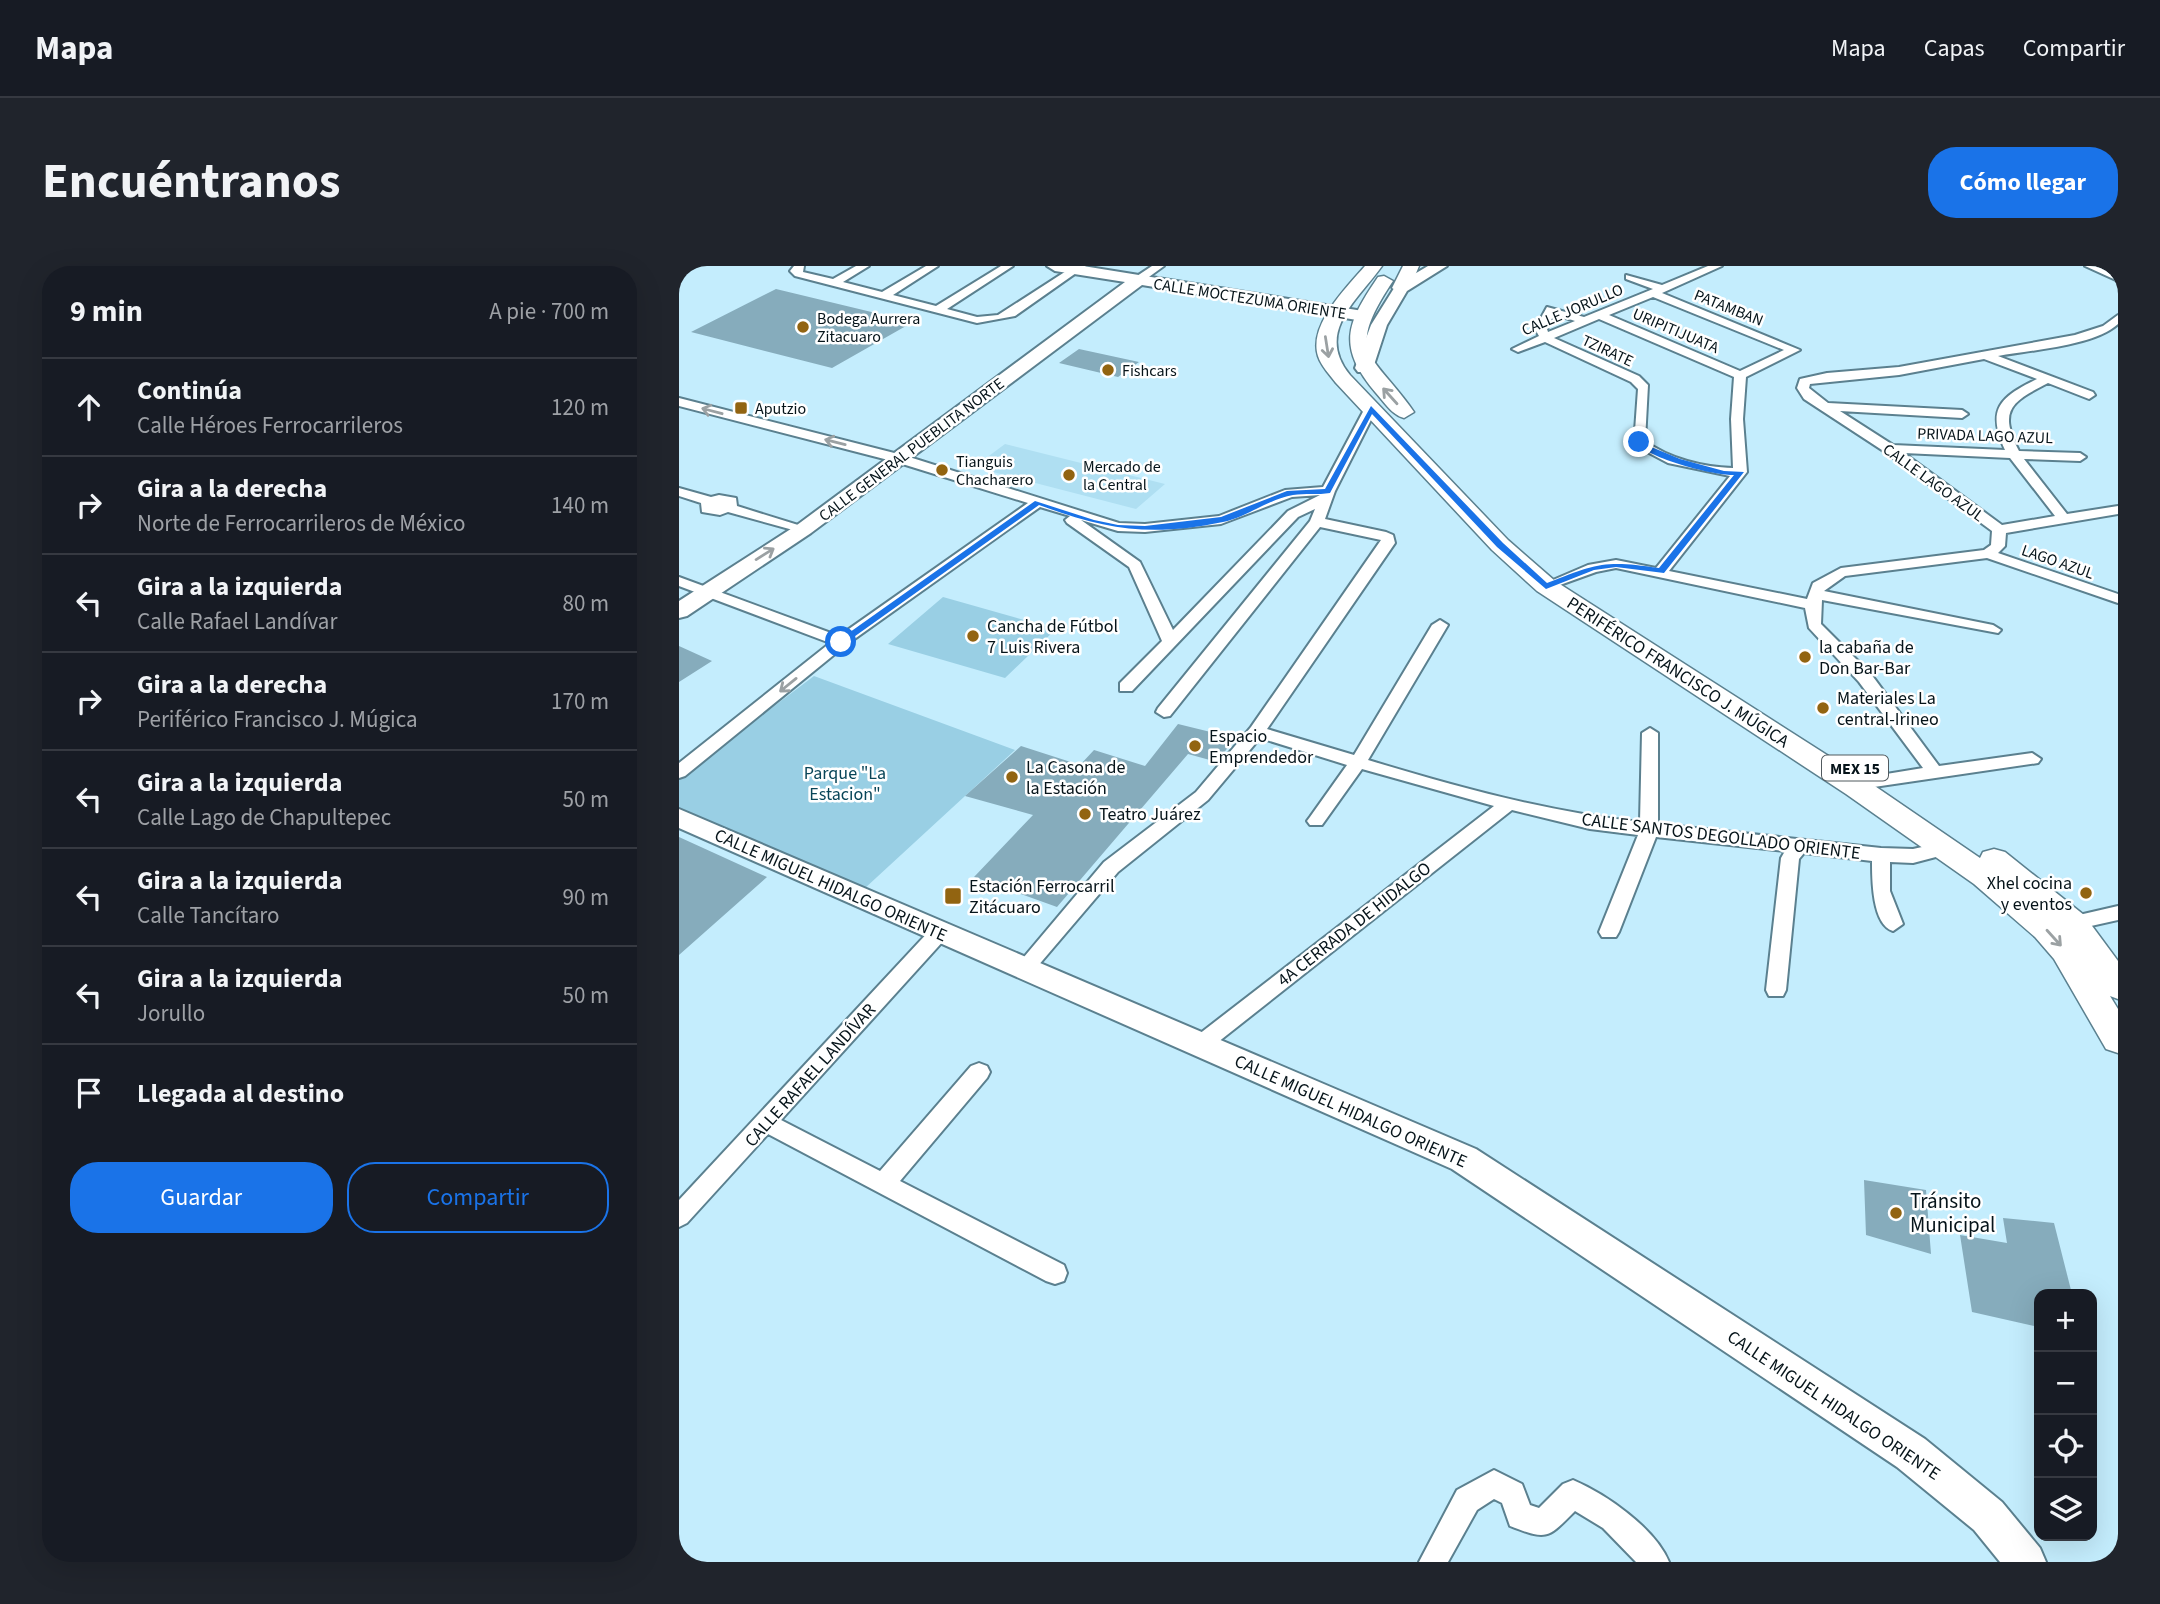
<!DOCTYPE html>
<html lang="es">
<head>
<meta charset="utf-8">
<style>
  :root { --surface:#171b24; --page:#20242c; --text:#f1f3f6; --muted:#9ea1a6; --line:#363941; --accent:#1a73e8 }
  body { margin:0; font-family:"Source Sans 3",sans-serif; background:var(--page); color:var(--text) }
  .controls { position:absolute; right:21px; bottom:21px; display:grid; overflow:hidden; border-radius:14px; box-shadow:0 7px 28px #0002 }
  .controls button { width:63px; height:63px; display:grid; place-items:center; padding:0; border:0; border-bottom:2px solid var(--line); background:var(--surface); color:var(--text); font:35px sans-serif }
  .stop { position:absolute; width:21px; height:21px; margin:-16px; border:5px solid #1a73e8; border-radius:50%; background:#fff }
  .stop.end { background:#1a73e8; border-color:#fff; box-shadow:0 2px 7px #0008 }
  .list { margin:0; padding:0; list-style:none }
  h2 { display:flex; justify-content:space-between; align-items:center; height:91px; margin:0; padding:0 28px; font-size:30px }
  h2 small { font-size:23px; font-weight:400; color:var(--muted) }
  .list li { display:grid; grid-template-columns:46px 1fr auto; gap:21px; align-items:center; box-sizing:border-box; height:98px; padding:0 28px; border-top:2px solid var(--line) }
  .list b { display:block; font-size:26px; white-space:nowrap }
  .list p { margin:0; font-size:23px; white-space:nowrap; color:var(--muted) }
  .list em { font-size:23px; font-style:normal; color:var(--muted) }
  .actions { display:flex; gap:14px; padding:21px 28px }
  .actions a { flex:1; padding:16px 0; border:2px solid var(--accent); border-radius:28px; text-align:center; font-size:24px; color:var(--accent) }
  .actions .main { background:var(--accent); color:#fff }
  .icon { flex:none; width:38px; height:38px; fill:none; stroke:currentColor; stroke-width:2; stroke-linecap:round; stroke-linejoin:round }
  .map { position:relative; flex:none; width:1439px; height:1296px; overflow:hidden; border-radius:28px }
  header { display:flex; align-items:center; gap:42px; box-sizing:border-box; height:98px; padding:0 35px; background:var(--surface); border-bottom:2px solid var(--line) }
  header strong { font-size:33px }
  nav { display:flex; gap:38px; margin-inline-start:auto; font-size:24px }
  .intro { display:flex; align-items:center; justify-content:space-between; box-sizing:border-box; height:168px; padding:0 42px }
  h1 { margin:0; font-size:49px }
  .button { padding:18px 32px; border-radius:28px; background:var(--accent); color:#fff; font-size:24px; font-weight:700 }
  main { display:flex; gap:42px; padding:0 42px }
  aside { flex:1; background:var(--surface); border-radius:28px; box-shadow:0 7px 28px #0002 }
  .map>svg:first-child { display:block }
  .built { fill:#afdff2 }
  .green { fill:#99cfe4 }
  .building { fill:#86acbc }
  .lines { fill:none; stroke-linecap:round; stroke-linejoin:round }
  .street-casing { stroke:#5b808f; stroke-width:4 }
  .secondary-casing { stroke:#5b808f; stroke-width:4 }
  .primary-casing { stroke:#5b808f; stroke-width:3 }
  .street { fill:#fff; fill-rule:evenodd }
  .secondary { fill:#fff; fill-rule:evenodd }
  .primary { fill:#fff; fill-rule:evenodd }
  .oneway { stroke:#9ba1a3 }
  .route { fill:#1a73e8 }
  .poi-dot { fill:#926411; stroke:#fff; stroke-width:2.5 }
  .labels { text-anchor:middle; stroke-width:5; stroke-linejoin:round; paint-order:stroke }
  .far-street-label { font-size:16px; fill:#06141a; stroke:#fff }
  .far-poi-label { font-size:16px; fill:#06141a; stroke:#fff; text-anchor:start }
  .shield { fill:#fff; stroke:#515a5f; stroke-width:2 }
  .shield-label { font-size:16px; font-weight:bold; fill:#06141a }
  .poi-label { font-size:18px; fill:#06141a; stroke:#fff; text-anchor:start }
  .street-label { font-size:18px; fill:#06141a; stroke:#fff }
  .park-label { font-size:18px; fill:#084558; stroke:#fff }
  .near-poi-label { font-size:21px; fill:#06141a; stroke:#fff; text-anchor:start }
</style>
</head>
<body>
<header>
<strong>Mapa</strong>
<nav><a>Mapa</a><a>Capas</a><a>Compartir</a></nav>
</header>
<div class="intro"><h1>Encuéntranos</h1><a class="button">Cómo llegar</a></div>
<main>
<aside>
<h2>9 min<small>A pie · 700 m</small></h2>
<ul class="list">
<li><svg class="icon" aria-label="ahead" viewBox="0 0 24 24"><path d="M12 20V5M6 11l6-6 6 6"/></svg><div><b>Continúa</b><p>Calle Héroes Ferrocarrileros</p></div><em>120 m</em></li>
<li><svg class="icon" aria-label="right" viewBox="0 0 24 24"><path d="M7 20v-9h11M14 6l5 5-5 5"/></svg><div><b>Gira a la derecha</b><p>Norte de Ferrocarrileros de México</p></div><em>140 m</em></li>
<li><svg class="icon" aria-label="left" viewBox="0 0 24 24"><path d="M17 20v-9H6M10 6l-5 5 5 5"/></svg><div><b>Gira a la izquierda</b><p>Calle Rafael Landívar</p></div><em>80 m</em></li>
<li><svg class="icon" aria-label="right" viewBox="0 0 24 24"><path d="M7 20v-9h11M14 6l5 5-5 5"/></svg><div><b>Gira a la derecha</b><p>Periférico Francisco J. Múgica</p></div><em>170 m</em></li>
<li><svg class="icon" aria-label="left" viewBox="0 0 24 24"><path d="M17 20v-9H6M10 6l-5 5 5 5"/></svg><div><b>Gira a la izquierda</b><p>Calle Lago de Chapultepec</p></div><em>50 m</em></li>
<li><svg class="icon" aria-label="left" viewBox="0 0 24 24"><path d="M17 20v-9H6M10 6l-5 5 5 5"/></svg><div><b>Gira a la izquierda</b><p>Calle Tancítaro</p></div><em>90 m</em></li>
<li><svg class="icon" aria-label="left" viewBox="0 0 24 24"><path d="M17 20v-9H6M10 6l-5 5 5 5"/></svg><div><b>Gira a la izquierda</b><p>Jorullo</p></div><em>50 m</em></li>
<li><svg class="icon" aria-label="arrive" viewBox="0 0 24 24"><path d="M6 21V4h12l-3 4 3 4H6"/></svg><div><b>Llegada al destino</b></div></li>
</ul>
<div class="actions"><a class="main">Guardar</a><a>Compartir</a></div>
</aside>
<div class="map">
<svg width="1439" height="1296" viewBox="0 0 1439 1296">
  <rect width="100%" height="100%" fill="#c4edfd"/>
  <path class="built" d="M326,178L486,218L457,243L295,201Z"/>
  <path class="green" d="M264,331L377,363L326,412L209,378Z
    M135,410L336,484L185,623L0,544V512Z"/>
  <path class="building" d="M97,23L234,56L153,102L12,66Z
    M400,83L460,96L439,111L380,97Z
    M0,380L33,395L0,416Z
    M499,458L556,472L538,496L509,488L378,641L295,611L354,549L286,530L342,480L401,499L415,484L466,500Z
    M0,571L88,611L0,689Z
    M1185,914L1247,924L1252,988L1187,969Z
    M1324,952L1375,957L1393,1028H1360V1061L1293,1046L1281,969L1328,977Z"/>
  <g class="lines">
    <g class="street-casing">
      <path id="street" d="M115,0H125L124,6L154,13L177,0H190L164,16L203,26L247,0H259L214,29L257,40L322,0H334L268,43L298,51L319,49L395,0H407L336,50L298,57L116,10L111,5Z
        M473,0H485L463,16H455V12Z
        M1029,0H1043L983,27L1121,84L1067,111L1064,153L1068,206L990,305L1128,333L1134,317L1162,302L1305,284L1312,279L1313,265L1206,186L1125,133L1118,122L1121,113L1148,107L1220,101L1396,69L1424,60L1439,49V58C1415,80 1352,84 1319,90L1414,126L1416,129L1410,133L1369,117C1332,136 1319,144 1340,185L1401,187L1407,191L1401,195L1345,193L1388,248L1439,240V248L1327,267L1326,280L1319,287L1439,328V337L1308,292L1166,310L1145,325L1314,359L1322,364L1319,367L1143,334L1142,358L1192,408L1260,500L1353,487L1362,493L1359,497L1195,521L1189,519L1186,515L1189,511L1244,502L1180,416L1130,362L1126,342L937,302L917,306L867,324L860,320L909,299L937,294L977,302L1051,210L989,197L955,179L959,123L952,116L866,76L839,86L833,83L860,70L856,63L868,41L905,51L974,23L947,13V9L983,19ZM974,31L1105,84L1061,105L930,49ZM875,48L896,55L869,66L868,63ZM920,53L1055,111L1052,153L1054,202C1024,201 991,193 966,175L969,119L960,110L875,72ZM1305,93L1358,113C1321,131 1307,143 1326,184L1214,179L1161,145L1283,152L1289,148L1283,144L1149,137L1130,122L1131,118L1220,109ZM1225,187L1331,192L1376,250L1323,259Z
        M1406,0H1420L1439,8V15Z
        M0,132L227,190L440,257L466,258L540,250L606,224L644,221L686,142L696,139L698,142L656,225L646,253L707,266L714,269L716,277L588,463L675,489L753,359L761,354L769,359L689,494C778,521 869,546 961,556L963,467L971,462L979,467V558L1202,582L1234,583L1266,576L1275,582L1272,587L1234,597L1211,596V625L1224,658L1214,665C1193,659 1193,613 1193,595L1125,587L1120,593L1107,724L1104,730H1090L1087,724L1102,592L1106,585L977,571L940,666L937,671H923L920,666L959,569L911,563L833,544L529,784L522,787L515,784L511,778L515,772L815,540L683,503L643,559H631L628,555L631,551L668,499L581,472L529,534L439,606L352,708H338L335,703L425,596L517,526L572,461L702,274L641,261L491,450L485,451L477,446L479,442L631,255L636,243L619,251L453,425H441V417L483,375L450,301L388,257L386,254L391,250L361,241L167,379L6,510L0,512V497L151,377L0,320V311L160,370L349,237L217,196L0,140ZM641,229L609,245L494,364L461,296L402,254L439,265L466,266L542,258L613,231Z
        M0,222L32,231L40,229L57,232L58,240L132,263L125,267L49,246L41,249L23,246L22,237L0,230Z
        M1439,640V654L1394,664L1384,657L1387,652Z
        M260,660L267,662L270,667L267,672L102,854L201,905L292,800L300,797L308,800L311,806L308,812L221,915L385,999L388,1007L385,1015L376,1018L367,1015L89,868L8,957L0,961V934L253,662Z
        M815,1204L843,1218L851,1239L860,1242L884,1218L894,1214C927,1228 976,1262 990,1296H957L924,1262L896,1245C869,1272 869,1275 831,1260L823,1237L815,1233L798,1244L769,1296H740L778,1224Z"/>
    </g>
    <g class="secondary-casing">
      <path id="secondary" d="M368,0H404L684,45L692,50L684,55L463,19L132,267L8,350L0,352V335L118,259L446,16L376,5Z
        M749,0H768L728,25L708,59L694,102L691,106H679L676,102L692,59L717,19Z
        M0,543L797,883L1246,1173L1323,1236L1361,1282L1367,1296H1321L1295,1264L1218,1201L773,903L0,562Z"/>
    </g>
    <g class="primary-casing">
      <path id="primary" d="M686,0H703C678,35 636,66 671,109L829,274L876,315L1187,514L1301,592L1304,586L1315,583L1326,586L1405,649L1439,695V733L1431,730L1439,743V787L1427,783L1375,693L1356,671L1295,618L1167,528L858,325L813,284L657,117C651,109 642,100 639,90C629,59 668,21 686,0Z
        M724,0H740L731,22L722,27L713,22Z
        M705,10L714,15C664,90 694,87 735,146L725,152C713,149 705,136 697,127C658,81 667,58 699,11Z"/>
    </g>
    <use href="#street" class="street"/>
    <use href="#secondary" class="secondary"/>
    <use href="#primary" class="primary"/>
  </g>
  <defs><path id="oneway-shaft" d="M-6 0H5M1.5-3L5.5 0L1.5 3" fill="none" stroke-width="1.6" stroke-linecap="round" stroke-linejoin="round" transform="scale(1.75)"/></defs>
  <g class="oneway">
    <use href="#oneway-shaft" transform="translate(648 81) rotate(81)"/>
    <use href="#oneway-shaft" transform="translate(711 130) rotate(-132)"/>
    <use href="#oneway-shaft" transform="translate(33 145) rotate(-165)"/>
    <use href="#oneway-shaft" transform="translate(156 176) rotate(-166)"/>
    <use href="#oneway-shaft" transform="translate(86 288) rotate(-32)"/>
    <use href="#oneway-shaft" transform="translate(109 419) rotate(141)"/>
    <use href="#oneway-shaft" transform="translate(1375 672) rotate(48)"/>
  </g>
  <path class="route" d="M692,140L824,277L868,317C918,297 927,294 980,302L1055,209C1036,210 962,191 958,175L1001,193L1045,205L1065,206L985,307L937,301L915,304L867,323L818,281L693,148L651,227C639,229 626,227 614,229C590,233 568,251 544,256C472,271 428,264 360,239L165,378L157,376L356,235L415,254L439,259L466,260L542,251L608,225L646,223Z"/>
  <g class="poi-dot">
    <circle cx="124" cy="61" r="7"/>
    <circle cx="429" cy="104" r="7"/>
    <rect x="55" y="135" width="14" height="14" rx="3.5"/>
    <circle cx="263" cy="204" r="7"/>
    <circle cx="390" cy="209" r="7"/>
    <circle cx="294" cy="370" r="7"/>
    <circle cx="1126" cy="391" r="7"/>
    <circle cx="1144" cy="442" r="7"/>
    <circle cx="516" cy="480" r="7"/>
    <circle cx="333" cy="511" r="7"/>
    <circle cx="406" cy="548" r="7"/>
    <circle cx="1407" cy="627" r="7"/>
    <rect x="265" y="621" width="18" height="18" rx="3.5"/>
    <circle cx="1217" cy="947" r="7"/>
  </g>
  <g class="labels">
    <g class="far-street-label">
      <text transform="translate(571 32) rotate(9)" y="6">CALLE MOCTEZUMA ORIENTE</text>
      <text transform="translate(1050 41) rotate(22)" y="6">PATAMBAN</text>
      <text transform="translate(893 43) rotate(-23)" y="6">CALLE JORULLO</text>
      <text transform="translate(997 64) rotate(23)" y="6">URIPITIJUATA</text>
      <text transform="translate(929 84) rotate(25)" y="6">TZIRATE</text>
      <text transform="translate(1306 169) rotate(2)" y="6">PRIVADA LAGO AZUL</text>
      <text transform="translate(232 183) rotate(-37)" y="6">CALLE GENERAL PUEBLITA NORTE</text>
      <text transform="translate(1255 216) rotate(36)" y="6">CALLE LAGO AZUL</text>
      <text transform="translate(1379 295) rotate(19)" y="6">LAGO AZUL</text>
    </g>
    <g class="far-poi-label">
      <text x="138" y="58">Bodega Aurrera<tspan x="138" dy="18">Zitacuaro</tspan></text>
      <text x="443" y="110">Fishcars</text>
      <text x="76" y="148">Aputzio</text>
      <text x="277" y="201">Tianguis<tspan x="277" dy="18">Chacharero</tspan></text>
      <text x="404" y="206">Mercado de<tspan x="404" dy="18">la Central</tspan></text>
    </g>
    <rect class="shield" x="1143" y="489.5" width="66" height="25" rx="5"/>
    <g class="shield-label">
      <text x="1176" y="508">MEX 15</text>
    </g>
    <g class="poi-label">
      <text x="308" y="366">Cancha de Fútbol<tspan x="308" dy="21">7 Luis Rivera</tspan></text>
      <text x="1140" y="387">la cabaña de<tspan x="1140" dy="21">Don Bar-Bar</tspan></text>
      <text x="1158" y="438">Materiales La<tspan x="1158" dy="21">central-Irineo</tspan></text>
      <text x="530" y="476">Espacio<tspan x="530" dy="21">Emprendedor</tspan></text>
      <text x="347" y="507">La Casona de<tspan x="347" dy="21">la Estación</tspan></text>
      <text x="420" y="554">Teatro Juárez</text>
      <text x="1393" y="623" text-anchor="end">Xhel cocina<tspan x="1393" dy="21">y eventos</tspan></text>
      <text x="290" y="626">Estación Ferrocarril<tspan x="290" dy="21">Zitácuaro</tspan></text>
    </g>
    <g class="street-label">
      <text transform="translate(999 406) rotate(33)" y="6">PERIFÉRICO FRANCISCO J. MÚGICA</text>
      <text transform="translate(1042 570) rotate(7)" y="6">CALLE SANTOS DEGOLLADO ORIENTE</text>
      <text transform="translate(152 619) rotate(24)" y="6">CALLE MIGUEL HIDALGO ORIENTE</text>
      <text transform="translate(675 658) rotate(-38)" y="6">4A CERRADA DE HIDALGO</text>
      <text transform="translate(131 809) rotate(-48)" y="6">CALLE RAFAEL LANDÍVAR</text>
      <text transform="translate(672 845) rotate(24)" y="6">CALLE MIGUEL HIDALGO ORIENTE</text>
      <text transform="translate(1155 1139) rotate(34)" y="6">CALLE MIGUEL HIDALGO ORIENTE</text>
    </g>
    <g class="park-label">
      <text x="166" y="513">Parque "La<tspan x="166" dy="21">Estacion"</tspan></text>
    </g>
    <g class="near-poi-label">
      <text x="1231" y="942">Tránsito<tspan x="1231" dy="24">Municipal</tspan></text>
    </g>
  </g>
</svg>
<div class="controls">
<button>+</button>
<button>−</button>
<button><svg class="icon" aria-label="locate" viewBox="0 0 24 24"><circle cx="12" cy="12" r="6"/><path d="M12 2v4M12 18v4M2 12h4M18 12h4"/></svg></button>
<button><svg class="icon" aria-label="layers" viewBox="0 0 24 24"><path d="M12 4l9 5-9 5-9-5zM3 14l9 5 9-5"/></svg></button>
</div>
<div class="stop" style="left:162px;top:376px"></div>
<div class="stop end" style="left:960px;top:176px"></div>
</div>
</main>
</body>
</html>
